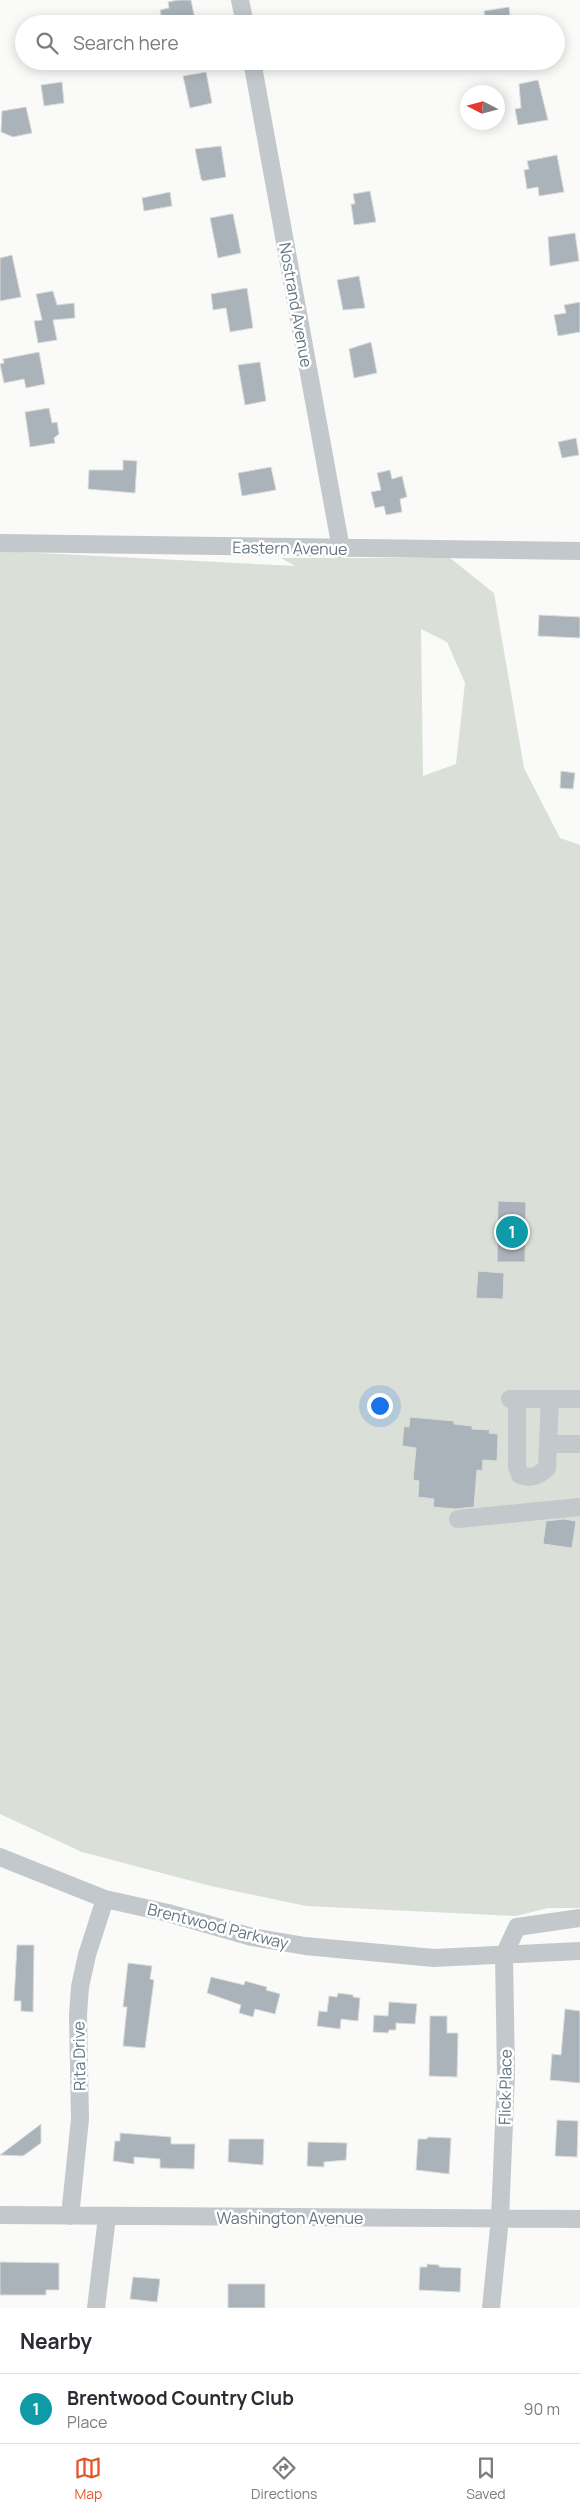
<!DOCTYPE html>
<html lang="en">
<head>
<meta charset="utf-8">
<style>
  :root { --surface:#fff; --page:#f2f2f3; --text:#2b2b33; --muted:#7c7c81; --line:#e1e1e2; --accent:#e4572e }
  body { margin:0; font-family:Manrope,sans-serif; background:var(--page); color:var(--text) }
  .compass { position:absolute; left:460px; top:85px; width:45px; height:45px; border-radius:50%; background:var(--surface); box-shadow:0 2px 12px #0003; rotate:276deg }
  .you { position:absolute; left:379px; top:1405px; width:18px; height:18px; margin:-12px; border:4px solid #fff; border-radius:50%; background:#1a73e8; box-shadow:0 0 0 8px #1a73e833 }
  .badge { display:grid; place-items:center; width:32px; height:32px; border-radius:50%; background:var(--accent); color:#fff; font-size:16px; font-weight:700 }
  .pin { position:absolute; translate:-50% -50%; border:2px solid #fff; box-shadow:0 1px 5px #0006 }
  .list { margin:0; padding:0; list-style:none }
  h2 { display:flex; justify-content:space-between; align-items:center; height:65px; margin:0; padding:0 20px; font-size:21px }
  h2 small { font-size:16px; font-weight:400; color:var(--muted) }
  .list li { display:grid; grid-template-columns:32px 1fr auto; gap:15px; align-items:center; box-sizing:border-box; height:70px; padding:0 20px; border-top:1px solid var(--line) }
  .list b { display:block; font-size:19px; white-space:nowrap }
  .list p { margin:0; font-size:16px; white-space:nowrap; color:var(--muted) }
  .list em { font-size:16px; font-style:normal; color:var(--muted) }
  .icon { flex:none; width:28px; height:28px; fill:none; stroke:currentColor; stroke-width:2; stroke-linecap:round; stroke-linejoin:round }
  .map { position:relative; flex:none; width:580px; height:2308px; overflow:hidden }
  .search { position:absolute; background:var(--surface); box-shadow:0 2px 12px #0003; left:15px; right:15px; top:15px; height:55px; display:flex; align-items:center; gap:12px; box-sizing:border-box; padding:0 18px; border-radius:28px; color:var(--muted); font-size:19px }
  .sheet { height:135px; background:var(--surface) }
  nav { display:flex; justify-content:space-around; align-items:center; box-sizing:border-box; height:70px; border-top:1px solid var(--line); background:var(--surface); font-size:14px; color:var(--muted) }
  nav a { display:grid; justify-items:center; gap:2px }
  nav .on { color:var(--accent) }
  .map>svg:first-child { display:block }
  .green { fill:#dadfd7; fill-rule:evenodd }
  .building { fill:#aab3b9; stroke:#dcdcda }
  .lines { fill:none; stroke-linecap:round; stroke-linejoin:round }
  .minor { stroke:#c3c8cc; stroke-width:18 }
  .labels { text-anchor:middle; stroke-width:5; stroke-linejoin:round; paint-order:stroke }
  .street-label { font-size:16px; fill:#657683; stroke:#fff }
</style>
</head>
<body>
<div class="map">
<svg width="580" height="2308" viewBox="0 0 580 2308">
  <rect width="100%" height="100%" fill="#fafaf8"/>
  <path class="green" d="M0,551L295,566L281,558H450L494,593L524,768L560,838L580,845V1908H548L516,1916L306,1906L211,1886L82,1852L0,1814ZM421,629L447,642L465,683L456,764L423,776Z"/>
  <path class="building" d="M178,0H191L196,24H163L160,10L169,8L168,2Z
    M509,7L511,24H486L484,11Z
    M206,72L212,103L190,108L183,76Z
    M538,80L548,120L518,125L515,109L521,108L519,84Z
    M62,82L64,103L44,106L41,85Z
    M26,107L32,133L13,137L1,132L2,111Z
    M221,146L226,177L203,181L201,179L195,149Z
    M557,155L564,192L539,196L538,187L527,189L524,170L529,169L527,161Z
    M370,191L376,222L354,225L351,204H355L353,194Z
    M170,192L172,206L144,211L142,198Z
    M231,214H233L241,253L218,258L210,218Z
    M575,233L579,261L550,266L548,237Z
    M12,255L21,297L0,301V258Z
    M359,276L365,308L343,310L337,280Z
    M247,288L253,328L230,332L226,308L213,310L211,294Z
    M53,291L57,305L74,303L75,318L53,320L57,340L38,343L34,321L42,320L36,294Z
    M580,302V332L558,336L554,315L566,313L564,305Z
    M371,342L377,373L354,378L349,349Z
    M39,352L45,384L26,388L24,379L4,383L0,364L4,363L3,359Z
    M260,362L266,401L245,405L238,365Z
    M49,408L52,423L57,422L59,434L54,438L55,443L30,447L25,412Z
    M576,438L579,455L562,458L558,442Z
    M123,460L137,461L135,493L88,489L89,470H123Z
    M271,467L276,490L242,496L238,473Z
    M390,470L392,479L402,476L407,497L400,499L402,512L386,515L384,506L375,508L371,492L381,490L377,473Z
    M539,615L580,617V638L538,636Z
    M561,771L575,773L573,789L560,788Z
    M498,1201L526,1202L525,1262H497Z
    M478,1271L504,1273L503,1299L476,1298Z
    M410,1417L454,1421V1424L472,1426V1429L490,1430L489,1433L498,1434L497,1461L483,1460L482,1471L477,1470L474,1507L455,1509L433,1507L434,1499L418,1497L419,1481L413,1480L416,1448L402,1446L404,1426L409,1427Z
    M564,1519L576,1521L572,1548L543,1544L546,1521Z
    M17,1945H34L33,2012L21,2011V2001H14Z
    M128,1963L152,1966L150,1979L154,1980L145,2048L123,2046L127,2007H123Z
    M211,1977L244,1985L245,1981L267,1987L266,1990L280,1994L275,2014L255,2009L253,2017L239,2013L241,2005L207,1993Z
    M338,1993L353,1995V1997L360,1998L358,2021L341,2019L340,2029L317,2026L319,2011L327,2012L329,1996L337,1997Z
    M389,2002L417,2004L415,2024L396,2023V2030H389L388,2033L373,2032L374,2015L388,2016Z
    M565,2009L580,2011V2083L550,2080L552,2054L561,2055Z
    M430,2016H447V2033H458L457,2077L429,2076Z
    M557,2120L578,2121L577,2157L555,2156Z
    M41,2124V2143L23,2156L0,2155Z
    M120,2133L171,2137V2144H195L194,2169L160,2168V2159L134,2157V2164L113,2161L115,2141H120Z
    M428,2137L451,2138L449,2174L416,2170L418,2139H427Z
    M229,2139H264L263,2165L228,2162Z
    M308,2142L347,2143L346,2160L324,2162V2167L307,2166Z
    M0,2262L59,2263V2290H46V2295H0Z
    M427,2264L439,2265V2267L461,2268L460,2292L419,2290L420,2267H427Z
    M133,2277L160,2279L157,2302L130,2299Z
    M228,2284H265V2308H228Z"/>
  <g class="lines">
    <path class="minor" d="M240,0L245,24
      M252,61L341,549
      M0,543L580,551
      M510,1399H580
      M517,1399V1466L520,1475C532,1479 538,1476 547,1468L550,1399
      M548,1444H580
      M458,1519L580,1507
      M0,1857L105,1899L168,1913L252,1937L305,1946L434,1958L580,1951
      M0,2215L580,2219
      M70,2216L80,2119L78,2015L80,1987L87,1955L105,1899
      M96,2308L107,2217
      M491,2308L500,2218L506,2075L504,1955L517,1927L580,1918"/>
  </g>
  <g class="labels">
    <g class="street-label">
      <text transform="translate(296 305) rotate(80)" y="6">Nostrand Avenue</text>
      <text transform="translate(290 548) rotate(1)" y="6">Eastern Avenue</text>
      <text transform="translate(218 1926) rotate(14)" y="6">Brentwood Parkway</text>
      <text transform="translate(79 2056) rotate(-91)" y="6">Rita Drive</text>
      <text transform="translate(505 2087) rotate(-89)" y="6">Flick Place</text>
      <text x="290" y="2224">Washington Avenue</text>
    </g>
  </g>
</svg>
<svg class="compass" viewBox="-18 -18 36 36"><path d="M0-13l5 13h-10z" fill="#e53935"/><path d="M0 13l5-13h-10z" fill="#7c7c81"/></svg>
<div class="you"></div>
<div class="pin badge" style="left:512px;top:1232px;background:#0f9aa8">1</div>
<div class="search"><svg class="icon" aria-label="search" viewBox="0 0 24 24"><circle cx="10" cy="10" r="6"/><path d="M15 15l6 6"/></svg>Search here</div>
</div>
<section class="sheet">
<h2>Nearby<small></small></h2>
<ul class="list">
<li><span class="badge" style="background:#0f9aa8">1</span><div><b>Brentwood Country Club</b><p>Place</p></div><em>90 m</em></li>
</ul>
</section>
<nav>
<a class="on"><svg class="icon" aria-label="map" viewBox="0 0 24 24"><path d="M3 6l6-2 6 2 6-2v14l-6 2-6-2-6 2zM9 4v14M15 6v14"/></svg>Map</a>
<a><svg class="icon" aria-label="directions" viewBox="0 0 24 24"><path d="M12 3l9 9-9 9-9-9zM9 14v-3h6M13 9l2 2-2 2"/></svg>Directions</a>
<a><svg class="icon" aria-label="saved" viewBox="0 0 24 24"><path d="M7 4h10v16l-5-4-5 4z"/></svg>Saved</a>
</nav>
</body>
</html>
